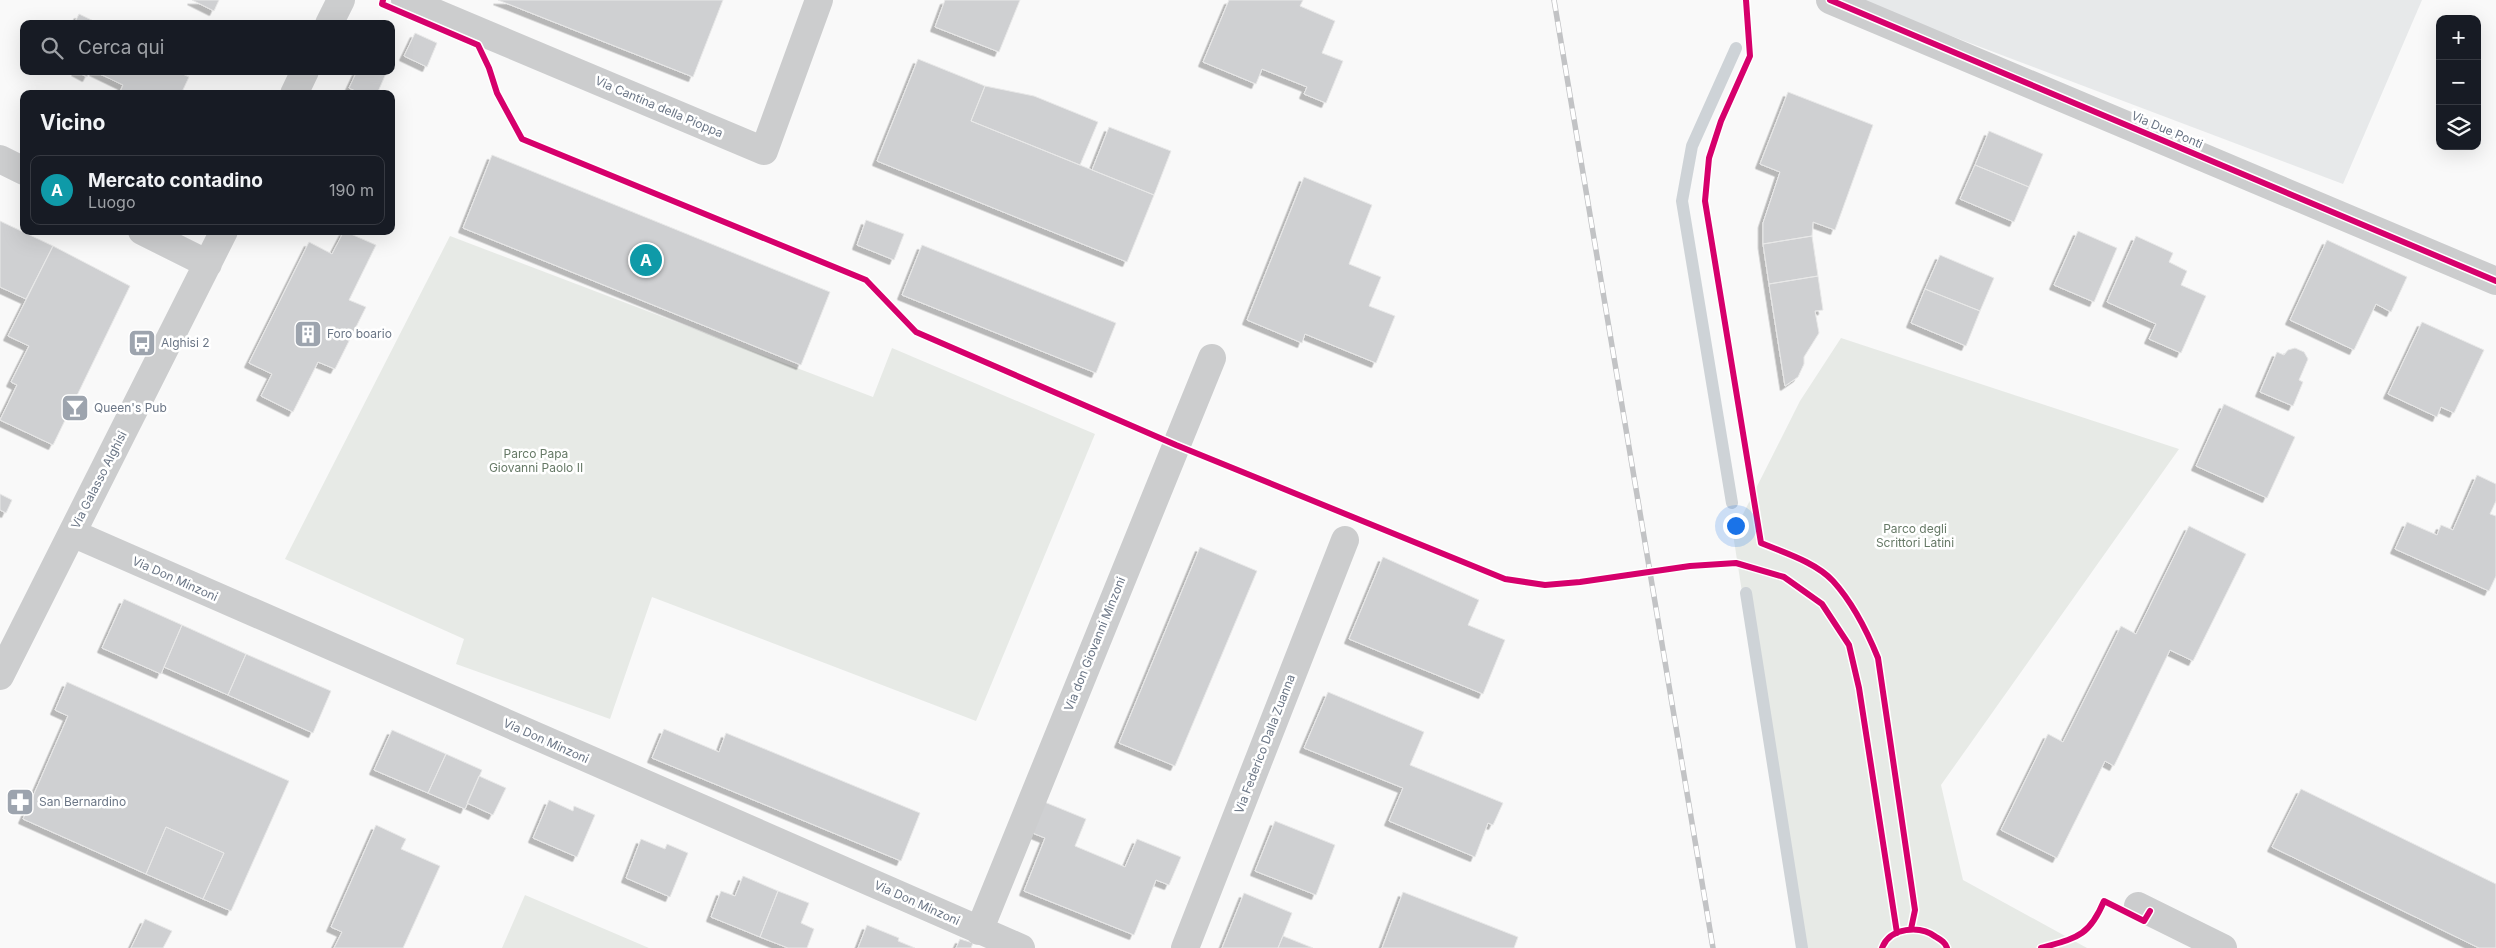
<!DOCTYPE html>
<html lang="it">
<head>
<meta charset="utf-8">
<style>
  :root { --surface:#171b24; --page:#20242c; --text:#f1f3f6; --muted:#9ea1a6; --line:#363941; --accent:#1a73e8 }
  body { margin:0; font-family:Inter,sans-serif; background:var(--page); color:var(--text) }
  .controls { position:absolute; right:15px; top:15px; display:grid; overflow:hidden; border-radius:10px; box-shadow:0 5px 20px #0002 }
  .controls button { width:45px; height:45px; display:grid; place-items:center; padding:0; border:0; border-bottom:1px solid var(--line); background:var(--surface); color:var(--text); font:25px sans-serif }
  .you { position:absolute; left:1735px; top:525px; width:18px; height:18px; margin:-12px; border:4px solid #fff; border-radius:50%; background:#1a73e8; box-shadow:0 0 0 8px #1a73e833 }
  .badge { display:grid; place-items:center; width:32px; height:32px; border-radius:50%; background:var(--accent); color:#fff; font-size:16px; font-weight:700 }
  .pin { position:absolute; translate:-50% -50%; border:2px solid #fff; box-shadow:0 1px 5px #0006 }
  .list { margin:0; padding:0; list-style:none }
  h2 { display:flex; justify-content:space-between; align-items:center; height:65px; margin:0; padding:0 20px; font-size:21px }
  h2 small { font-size:16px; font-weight:400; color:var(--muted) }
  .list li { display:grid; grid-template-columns:32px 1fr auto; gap:15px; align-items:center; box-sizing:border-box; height:70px; margin:0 10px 10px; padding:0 10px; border:1px solid var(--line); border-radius:10px }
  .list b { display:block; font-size:19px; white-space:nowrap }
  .list p { margin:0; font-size:16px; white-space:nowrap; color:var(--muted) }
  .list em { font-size:16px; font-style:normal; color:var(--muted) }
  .icon { flex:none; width:28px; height:28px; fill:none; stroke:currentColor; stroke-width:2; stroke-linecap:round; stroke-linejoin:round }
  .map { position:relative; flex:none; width:2496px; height:948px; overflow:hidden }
  .search { position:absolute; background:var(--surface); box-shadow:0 5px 20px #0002; left:20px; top:20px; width:375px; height:55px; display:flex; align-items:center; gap:12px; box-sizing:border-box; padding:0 18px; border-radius:10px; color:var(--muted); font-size:19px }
  .panel { position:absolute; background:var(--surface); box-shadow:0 5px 20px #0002; left:20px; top:90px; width:375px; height:145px; border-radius:10px }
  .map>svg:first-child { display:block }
  .built { fill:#e7e9ea }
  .green { fill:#e7eae6 }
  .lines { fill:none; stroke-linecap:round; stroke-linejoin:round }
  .stream { stroke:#ced3d7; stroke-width:12 }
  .building { fill:#cfd0d2; stroke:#e8e8e8; filter:url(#shadow) }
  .minor { stroke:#cccdce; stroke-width:28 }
  .rail-casing { stroke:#c2c3c5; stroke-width:5.5 }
  .rail { stroke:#fff; stroke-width:4; stroke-dasharray:11; stroke-linecap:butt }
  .cycleway-casing { stroke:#fff; stroke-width:9 }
  .cycleway { stroke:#d6006c; stroke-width:6 }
  .labels { text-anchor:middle; stroke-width:5; stroke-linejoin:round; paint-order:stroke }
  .street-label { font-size:12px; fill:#6b7686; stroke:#fff }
  .poi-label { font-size:12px; fill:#6b7686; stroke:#fff; text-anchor:start }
  .park-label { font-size:12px; fill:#667966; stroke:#fff }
</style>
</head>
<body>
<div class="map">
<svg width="2496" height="948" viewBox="0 0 2496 948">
  <defs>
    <filter id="shadow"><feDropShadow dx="-4.5" dy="4.5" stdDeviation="0" flood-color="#0004"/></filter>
  </defs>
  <rect width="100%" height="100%" fill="#f9f9f9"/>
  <path class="built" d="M1856,0H2422L2343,184Z"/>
  <path class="green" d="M450,236L873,397L892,348L1095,434L976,721L652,597L610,719L456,664L464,639L285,559Z
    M1841,338L2179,449L1941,785L1963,880L2087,948H1797L1733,534L1800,401Z
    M525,895L649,948H502Z"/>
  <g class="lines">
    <path class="stream" d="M1732,503L1682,201L1692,146L1736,48
      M1746,593L1802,948"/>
  </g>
  <path class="building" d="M192,0H219L214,11Z
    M498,0H723L693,77Z
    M945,0H1020L999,52L935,27Z
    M1229,0H1303L1300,6L1335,21L1322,53L1343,61L1326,103L1304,94L1307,87L1262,69L1256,84L1203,62Z
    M79,14L100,24H74Z
    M415,33L437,43L427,67L404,56Z
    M918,59L985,86L971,121L1154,195L1127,262L877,161Z
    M76,71H90L87,77Z
    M94,71H176L189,77L181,94H119L123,85Z
    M357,71H387L377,94H362L349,88Z
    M985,86L1034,96L1098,122L1080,165L971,121Z
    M1788,92L1873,125L1835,230L1813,222L1812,236L1763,244V223L1780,172L1760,164Z
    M1109,127L1171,151L1154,195L1092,170Z
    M1989,131L2043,154L2029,187L1975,165Z
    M492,155L830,292L801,365L463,228Z
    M1975,165L2029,187L2014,222L1960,199Z
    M1304,177L1372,205L1349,264L1381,277L1369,306L1395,316L1376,363L1305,334L1302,343L1247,320Z
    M866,220L904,234L894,260L857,245Z
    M0,221L53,246L26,299L0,287Z
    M344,231L376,245L349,300L366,307L335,369L318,362L293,412L261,396L272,374L249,363L309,242L332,254Z
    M2078,231L2117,248L2094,302L2054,285Z
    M1812,236L1818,276L1769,284L1763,244Z
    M2136,236L2173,253L2169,262L2187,271L2181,285L2206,296L2181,353L2149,339L2156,324L2107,302Z
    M2327,240L2407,277L2391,312L2376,304L2354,350L2290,320Z
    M922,245L1116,323L1096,373L902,295Z
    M53,246L130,286L53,445L0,420L17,385L11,382L29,346L8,336Z
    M1940,255L1994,278L1980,311L1925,289Z
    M1818,276L1823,310L1815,311L1819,333L1804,357V364L1798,377L1785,386L1769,284Z
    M1925,289L1980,311L1966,346L1911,323Z
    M2422,322L2484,350L2454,413L2441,407L2437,417L2388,394Z
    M2295,348L2304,352L2308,359L2299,380L2303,382L2293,406L2260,392L2277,352L2284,355L2288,350Z
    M2224,404L2295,437L2267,498L2196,466Z
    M2477,475L2496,484V501L2490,514L2496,516V576L2489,591L2395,549L2407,522L2437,535L2441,525L2453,530Z
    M0,494L12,500L6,513L0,510Z
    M2189,526L2246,554L2193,661L2170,650L2114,766L2105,761L2057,858L2001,830L2048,734L2063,742L2121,626L2136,634Z
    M1200,547L1257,571L1175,766L1119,743Z
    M1383,557L1479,600L1468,625L1505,640L1483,694L1349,639Z
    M124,599L182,625L161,674L102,648Z
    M182,625L246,654L228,695L164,667Z
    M246,654L331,691L313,733L228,695Z
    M67,682L289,781L231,911L203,899L224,853L166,827L146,874L23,819L68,716L55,710Z
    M1328,692L1424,732L1410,765L1503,803L1493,825L1488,823L1475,857L1389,821L1403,788L1304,748Z
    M664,729L719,752L726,733L920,813L901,861L652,758Z
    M392,730L446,754L428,793L374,770Z
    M446,754L482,770L465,809L428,793Z
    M479,776L506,788L493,815L467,803Z
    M2301,789L2496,884V948H2479L2272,847Z
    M549,800L573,811L574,806L595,815L577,857L533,838Z
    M1042,801L1086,819L1075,846L1125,867L1137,839L1181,857L1169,885L1156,880L1134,935L1024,891L1045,838L1030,832Z
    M1275,821L1335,845L1316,895L1255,871Z
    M376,825L406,839L401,849L440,866L403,948H334L342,932L331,927Z
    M166,827L224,853L203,899L146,874Z
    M641,839L665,849L667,844L688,853L670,897L626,878Z
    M743,876L778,891L760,937L711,917L721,891L735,896Z
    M778,891L809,903L801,923L814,929L807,948H788L760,937Z
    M1403,892L1518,937L1514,948H1382Z
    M1244,893L1292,913L1278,948H1222Z
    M145,919L172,931L163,948H131Z
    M867,925L899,938L898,941L915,948H858Z
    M1283,936L1313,948H1278Z
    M960,939L973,943L971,948H956Z"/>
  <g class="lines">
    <path class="minor" d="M405,0L764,151L819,0
      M1830,0L2496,281
      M329,24L341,0
      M294,94L305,71
      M0,159L24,171
      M142,231L208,264
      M72,533L1021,948
      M0,676L224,231
      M2138,906L2223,948
      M979,931L1212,358
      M1185,948L1345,540"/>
    <g class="rail-casing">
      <path id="rail" d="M1554,0L1713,948"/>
    </g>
    <use href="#rail" class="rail"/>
    <g class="cycleway-casing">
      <path id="cycleway" d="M383,0L382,4L478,45L489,68L497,93L522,139L866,280L916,332L1176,445L1505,579L1545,585L1580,582L1690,566L1736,563L1784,577L1822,604L1849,645L1859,688L1897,933
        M1746,0L1750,56L1721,121L1709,158L1705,201L1761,543C1785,553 1815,562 1833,581C1853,603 1867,631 1878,658L1915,910L1911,929
        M1830,0L2496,281
        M1882,948C1890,927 1920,925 1936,937C1941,940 1945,942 1947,948
        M2041,948C2076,938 2089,937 2104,901L2144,921L2150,911"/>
    </g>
    <use href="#cycleway" class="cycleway"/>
  </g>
  <defs>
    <g id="building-square" transform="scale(1.4375)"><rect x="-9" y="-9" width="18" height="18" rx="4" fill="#9da4ae" stroke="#fff"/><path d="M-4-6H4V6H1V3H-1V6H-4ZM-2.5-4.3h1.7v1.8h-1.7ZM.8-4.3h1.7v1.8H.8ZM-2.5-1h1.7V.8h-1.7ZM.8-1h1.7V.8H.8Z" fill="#fff"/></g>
    <g id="bus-square" transform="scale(1.4375)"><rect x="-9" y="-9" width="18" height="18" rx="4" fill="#9da4ae" stroke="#fff"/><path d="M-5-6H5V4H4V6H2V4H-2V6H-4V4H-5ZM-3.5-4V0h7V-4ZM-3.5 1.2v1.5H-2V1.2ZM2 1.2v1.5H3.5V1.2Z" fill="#fff"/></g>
    <g id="bar-square" transform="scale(1.4375)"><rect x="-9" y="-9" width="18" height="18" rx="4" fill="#9da4ae" stroke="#fff"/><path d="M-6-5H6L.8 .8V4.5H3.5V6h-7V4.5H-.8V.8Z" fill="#fff"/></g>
    <g id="pharmacy-square" transform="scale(1.4375)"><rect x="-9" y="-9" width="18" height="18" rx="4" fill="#9da4ae" stroke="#fff"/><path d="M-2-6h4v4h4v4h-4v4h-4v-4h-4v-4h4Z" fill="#fff"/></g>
  </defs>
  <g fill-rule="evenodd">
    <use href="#building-square" x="308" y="334"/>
    <use href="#bus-square" x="142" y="343"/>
    <use href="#bar-square" x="75" y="408"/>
    <use href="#pharmacy-square" x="20" y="802"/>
  </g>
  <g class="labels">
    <g class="street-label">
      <text transform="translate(659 107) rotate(23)" y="4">Via Cantina della Pioppa</text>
      <text transform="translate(2167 130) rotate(23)" y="4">Via Due Ponti</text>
      <text transform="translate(99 480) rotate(-63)" y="4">Via Galasso Alghisi</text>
      <text transform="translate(175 579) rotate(24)" y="4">Via Don Minzoni</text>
      <text transform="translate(1095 644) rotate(-68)" y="4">Via don Giovanni Minzoni</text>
      <text transform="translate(546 741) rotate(24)" y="4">Via Don Minzoni</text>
      <text transform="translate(1265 744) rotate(-69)" y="4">Via Federico Dalla Zuanna</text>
      <text transform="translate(917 903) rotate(24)" y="4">Via Don Minzoni</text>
    </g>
    <g class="poi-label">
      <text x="327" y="338">Foro boario</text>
      <text x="161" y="347">Alghisi 2</text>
      <text x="94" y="412">Queen's Pub</text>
      <text x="39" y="806">San Bernardino</text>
    </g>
    <g class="park-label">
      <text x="536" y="458">Parco Papa<tspan x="536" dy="14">Giovanni Paolo II</tspan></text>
      <text x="1915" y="533">Parco degli<tspan x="1915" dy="14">Scrittori Latini</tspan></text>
    </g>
  </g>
</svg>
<div class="controls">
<button>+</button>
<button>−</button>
<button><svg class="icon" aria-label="layers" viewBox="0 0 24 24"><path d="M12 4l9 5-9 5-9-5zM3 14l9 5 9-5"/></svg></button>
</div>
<div class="you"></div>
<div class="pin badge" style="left:646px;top:260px;background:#0f9aa8">A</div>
<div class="search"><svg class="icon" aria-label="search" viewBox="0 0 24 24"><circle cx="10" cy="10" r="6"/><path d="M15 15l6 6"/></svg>Cerca qui</div>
<section class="panel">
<h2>Vicino<small></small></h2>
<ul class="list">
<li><span class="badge" style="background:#0f9aa8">A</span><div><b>Mercato contadino</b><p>Luogo</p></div><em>190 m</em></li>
</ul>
</section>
</div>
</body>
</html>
